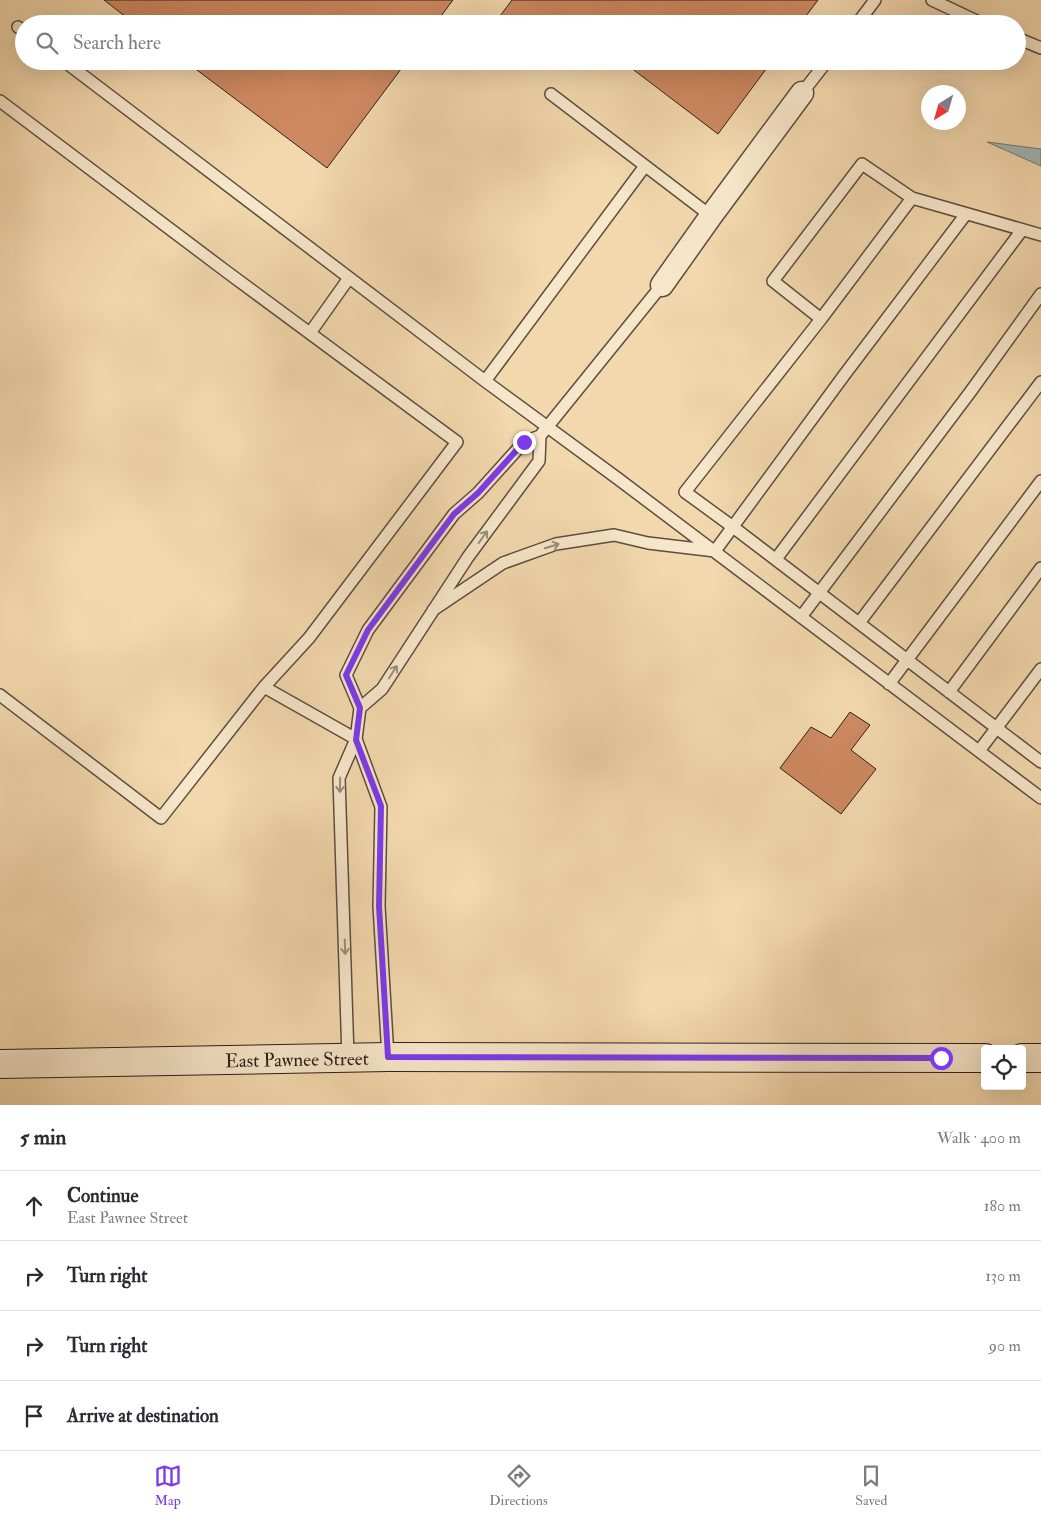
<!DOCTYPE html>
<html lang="en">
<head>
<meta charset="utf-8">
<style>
  :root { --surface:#fff; --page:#f2f2f3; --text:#2b2b33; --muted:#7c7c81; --line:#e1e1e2; --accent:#7c3aed }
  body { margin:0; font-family:"IM FELL Double Pica",serif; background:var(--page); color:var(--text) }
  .controls { position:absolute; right:15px; bottom:15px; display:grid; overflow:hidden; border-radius:5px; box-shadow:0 5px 20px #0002 }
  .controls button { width:45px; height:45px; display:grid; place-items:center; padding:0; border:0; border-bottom:1px solid var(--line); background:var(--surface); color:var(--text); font:25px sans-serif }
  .compass { position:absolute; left:921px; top:85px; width:45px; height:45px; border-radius:50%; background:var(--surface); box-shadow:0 5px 20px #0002; rotate:217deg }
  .stop { position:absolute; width:15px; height:15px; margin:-11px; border:4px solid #7c3aed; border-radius:50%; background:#fff }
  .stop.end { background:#7c3aed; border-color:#fff; box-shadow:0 1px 5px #0008 }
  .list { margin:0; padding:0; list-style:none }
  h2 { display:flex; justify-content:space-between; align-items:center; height:65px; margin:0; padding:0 20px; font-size:21px }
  h2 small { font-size:16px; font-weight:400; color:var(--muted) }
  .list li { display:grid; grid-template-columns:32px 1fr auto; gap:15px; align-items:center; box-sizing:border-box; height:70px; padding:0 20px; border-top:1px solid var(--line) }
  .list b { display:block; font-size:19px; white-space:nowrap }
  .list p { margin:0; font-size:16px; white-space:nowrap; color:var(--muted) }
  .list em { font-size:16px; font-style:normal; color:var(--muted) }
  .icon { flex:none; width:28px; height:28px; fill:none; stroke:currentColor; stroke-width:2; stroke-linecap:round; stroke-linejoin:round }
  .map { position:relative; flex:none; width:1041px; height:1105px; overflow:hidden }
  .search { position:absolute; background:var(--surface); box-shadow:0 5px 20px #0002; left:15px; right:15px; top:15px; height:55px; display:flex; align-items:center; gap:12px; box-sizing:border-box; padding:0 18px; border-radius:28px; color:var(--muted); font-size:19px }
  .sheet { height:345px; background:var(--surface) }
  nav { display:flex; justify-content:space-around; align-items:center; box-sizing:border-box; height:70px; border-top:1px solid var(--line); background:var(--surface); font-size:14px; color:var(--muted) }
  nav a { display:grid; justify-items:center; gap:2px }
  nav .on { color:var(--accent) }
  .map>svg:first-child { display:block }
  .water { fill:#a2b6b7; stroke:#727a79 }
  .building { fill:#ce8961; stroke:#2b201b }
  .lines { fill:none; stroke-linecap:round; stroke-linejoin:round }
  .lane-casing { stroke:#5d4e40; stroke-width:14 }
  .street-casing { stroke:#5d4e40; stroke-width:25 }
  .secondary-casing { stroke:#2b201b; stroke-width:30 }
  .lane { stroke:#f7e6ca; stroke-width:11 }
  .street { stroke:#f7e6ca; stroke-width:22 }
  .secondary { stroke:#f7e6ca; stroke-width:28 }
  .oneway { stroke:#9b8d7b }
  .route { stroke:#7c3aed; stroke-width:6 }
  .labels { text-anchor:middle; stroke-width:4; stroke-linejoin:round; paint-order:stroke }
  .street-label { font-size:19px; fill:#2b201b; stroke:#f7e6ca }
</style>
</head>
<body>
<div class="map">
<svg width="1041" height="1105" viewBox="0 0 1041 1105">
  <rect width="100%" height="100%" fill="#f3d8ad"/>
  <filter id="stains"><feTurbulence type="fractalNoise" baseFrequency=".004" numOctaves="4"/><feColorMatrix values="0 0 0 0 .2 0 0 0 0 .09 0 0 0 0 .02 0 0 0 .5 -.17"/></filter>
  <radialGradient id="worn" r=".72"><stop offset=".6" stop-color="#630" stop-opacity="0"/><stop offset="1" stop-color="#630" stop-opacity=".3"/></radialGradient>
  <path class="water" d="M987,142L1041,149V166Z"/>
  <path class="building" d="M104,0H453L435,24H135Z
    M512,0H818L800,24H494Z
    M185,61H407L327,168Z
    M490,61H500L496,66Z
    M622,61H772L718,134Z
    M850,712L870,725L851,750L876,769L841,814L780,768L811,727L831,738Z"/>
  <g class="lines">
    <g class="lane-casing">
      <path id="lane" d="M932,0L983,24
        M857,24L875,0
        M18,27L24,31
        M1017,38L1041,48
        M64,61L485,381L617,478L1041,798
        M802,93L827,61
        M551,94L711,216
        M0,101L227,272L457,442L309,638L264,687L356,739L381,807L379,906L388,1057
        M1041,235L912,198L862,164L773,281L821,319L685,492L733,527L1041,762
        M821,319L912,198
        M310,333L349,278
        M485,381L645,166
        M776,559L1022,230
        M433,610L503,563L556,544L614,535L648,543L715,551L845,374L966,214
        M801,617L971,391L1041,294
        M859,623L1041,382
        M889,684L1041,481
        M949,692L1041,568
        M0,695L161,818L264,687
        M360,708L382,689L468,557L539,461L540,436
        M979,751L1041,669
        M348,1058L339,778L356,739L360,708L346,675L368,630L454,514L478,493L524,442L540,436L662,285"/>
    </g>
    <g class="street-casing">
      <path id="street" d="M662,285L711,216L802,93"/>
    </g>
    <g class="secondary-casing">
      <path id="secondary" d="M1022,1058H1041
        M0,1064L388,1057L985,1058"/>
    </g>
    <use href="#lane" class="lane"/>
    <use href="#street" class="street"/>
    <use href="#secondary" class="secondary"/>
  </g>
  <defs><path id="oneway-shaft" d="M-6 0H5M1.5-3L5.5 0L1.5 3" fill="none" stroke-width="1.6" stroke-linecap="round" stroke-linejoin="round" transform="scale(1.25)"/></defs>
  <g class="oneway">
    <use href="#oneway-shaft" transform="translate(483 537) rotate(-54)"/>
    <use href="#oneway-shaft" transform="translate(552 546) rotate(-17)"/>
    <use href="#oneway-shaft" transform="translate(393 672) rotate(-57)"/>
    <use href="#oneway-shaft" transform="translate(340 785) rotate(91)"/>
    <use href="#oneway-shaft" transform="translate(345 947) rotate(88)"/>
  </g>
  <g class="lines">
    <path class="route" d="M524,442L478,493L454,514L368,630L346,675L360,708L356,740L381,806L379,906L388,1057L941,1058"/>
  </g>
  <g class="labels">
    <g class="street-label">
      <text transform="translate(297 1059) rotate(-1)" y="7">East Pawnee Street</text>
    </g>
  </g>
  <rect width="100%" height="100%" filter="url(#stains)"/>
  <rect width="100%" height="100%" fill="url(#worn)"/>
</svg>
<div class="controls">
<button><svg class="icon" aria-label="locate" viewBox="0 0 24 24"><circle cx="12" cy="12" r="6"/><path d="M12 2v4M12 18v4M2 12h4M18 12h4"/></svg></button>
</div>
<svg class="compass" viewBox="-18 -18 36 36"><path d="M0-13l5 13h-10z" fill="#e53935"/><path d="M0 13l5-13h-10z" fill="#7c7c81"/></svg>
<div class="stop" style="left:941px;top:1058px"></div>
<div class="stop end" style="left:524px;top:442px"></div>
<div class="search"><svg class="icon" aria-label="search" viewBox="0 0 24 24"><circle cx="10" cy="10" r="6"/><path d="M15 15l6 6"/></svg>Search here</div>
</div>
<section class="sheet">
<h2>5 min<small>Walk · 400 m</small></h2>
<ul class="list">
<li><svg class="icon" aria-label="ahead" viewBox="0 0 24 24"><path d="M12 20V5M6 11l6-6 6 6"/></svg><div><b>Continue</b><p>East Pawnee Street</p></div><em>180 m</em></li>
<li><svg class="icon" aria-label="right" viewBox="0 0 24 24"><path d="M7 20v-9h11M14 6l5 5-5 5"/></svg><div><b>Turn right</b></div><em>130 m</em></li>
<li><svg class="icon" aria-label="right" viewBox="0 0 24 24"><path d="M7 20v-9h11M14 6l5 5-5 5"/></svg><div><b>Turn right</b></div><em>90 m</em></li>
<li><svg class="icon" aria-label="arrive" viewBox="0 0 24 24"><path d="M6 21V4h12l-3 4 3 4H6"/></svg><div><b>Arrive at destination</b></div></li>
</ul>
</section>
<nav>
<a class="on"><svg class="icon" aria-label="map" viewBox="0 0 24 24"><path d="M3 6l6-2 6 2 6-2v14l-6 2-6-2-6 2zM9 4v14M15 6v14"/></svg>Map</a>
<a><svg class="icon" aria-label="directions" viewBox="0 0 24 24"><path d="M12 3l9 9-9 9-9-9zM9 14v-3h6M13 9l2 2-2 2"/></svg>Directions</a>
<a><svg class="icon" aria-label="saved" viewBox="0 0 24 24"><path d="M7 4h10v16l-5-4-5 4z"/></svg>Saved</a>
</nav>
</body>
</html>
